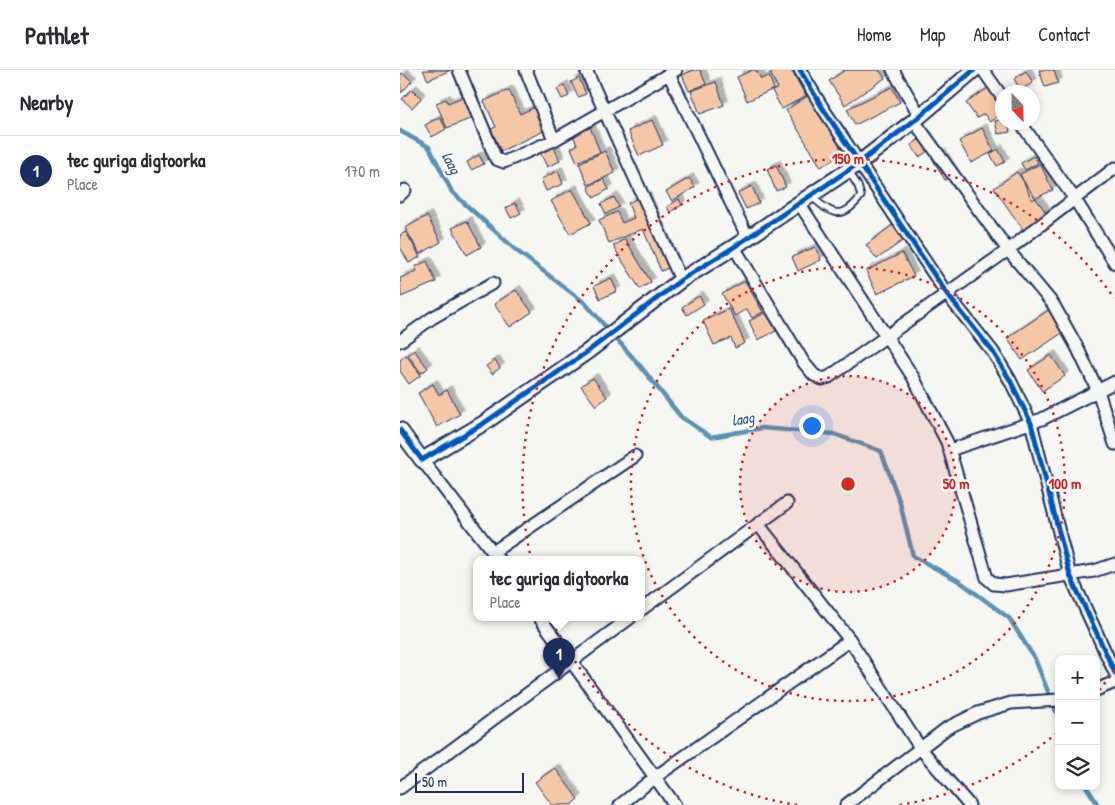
<!DOCTYPE html>
<html lang="en">
<head>
<meta charset="utf-8">
<style>
  :root { --surface:#fff; --page:#f2f2f3; --text:#2b2b33; --muted:#7c7c81; --line:#e1e1e2; --accent:#1b2f5e }
  body { margin:0; font-family:"Patrick Hand",sans-serif; background:var(--page); color:var(--text) }
  .controls { position:absolute; right:15px; bottom:15px; display:grid; overflow:hidden; border-radius:10px; box-shadow:0 2px 8px #0003 }
  .controls button { width:45px; height:45px; display:grid; place-items:center; padding:0; border:0; border-bottom:1px solid var(--line); background:var(--surface); color:var(--text); font:25px sans-serif }
  .compass { position:absolute; left:595px; top:15px; width:45px; height:45px; border-radius:50%; background:var(--surface); box-shadow:0 2px 8px #0003; rotate:158deg }
  .scale { position:absolute; left:15px; bottom:12px; width:109px; box-sizing:border-box; padding-left:5px; border:2px solid #1b2f5e; border-top:0; font-size:14px; line-height:18px; white-space:nowrap; color:#1b2f5e; -webkit-text-stroke:4px #f6f6f2; paint-order:stroke }
  .you { position:absolute; left:411px; top:355px; width:18px; height:18px; margin:-12px; border:4px solid #fff; border-radius:50%; background:#1a73e8; box-shadow:0 0 0 8px #1a73e833 }
  .badge { display:grid; place-items:center; width:32px; height:32px; border-radius:50%; background:var(--accent); color:#fff; font-size:16px; font-weight:700 }
  .pin { position:absolute; translate:-50% -41px; filter:drop-shadow(0 1px 2px #0008) }
  .pin::after { content:''; position:absolute; top:26px; width:18px; height:15px; background:inherit; clip-path:polygon(0 0,100% 0,50% 100%) }
  .popup { position:absolute; left:73px; top:486px; width:172px; height:65px; box-sizing:border-box; display:grid; place-content:center; border-radius:10px; background:var(--surface); filter:drop-shadow(0 1px 4px #0005); font-size:16px; white-space:nowrap; color:var(--muted) }
  .popup b { font-size:19px; color:var(--text) }
  .popup::after { content:''; position:absolute; left:50%; top:100%; margin-left:-10px; border:10px solid transparent; border-top-color:var(--surface) }
  .list { margin:0; padding:0; list-style:none }
  h2 { display:flex; justify-content:space-between; align-items:center; height:65px; margin:0; padding:0 20px; font-size:21px }
  h2 small { font-size:16px; font-weight:400; color:var(--muted) }
  .list li { display:grid; grid-template-columns:32px 1fr auto; gap:15px; align-items:center; box-sizing:border-box; height:70px; padding:0 20px; border-top:1px solid var(--line) }
  .list b { display:block; font-size:19px; white-space:nowrap }
  .list p { margin:0; font-size:16px; white-space:nowrap; color:var(--muted) }
  .list em { font-size:16px; font-style:normal; color:var(--muted) }
  .icon { flex:none; width:28px; height:28px; fill:none; stroke:currentColor; stroke-width:2; stroke-linecap:round; stroke-linejoin:round }
  .map { position:relative; flex:none; width:715px; height:735px; overflow:hidden }
  header { display:flex; align-items:center; gap:30px; box-sizing:border-box; height:70px; padding:0 25px; background:var(--surface); border-bottom:1px solid var(--line) }
  header strong { font-size:24px }
  nav { display:flex; gap:28px; margin-inline-start:auto; font-size:18px }
  main { display:flex }
  aside { flex:1; background:var(--surface) }
  .map>svg:first-child { display:block }
  .lines { fill:none; stroke-linecap:round; stroke-linejoin:round }
  .stream { stroke:#5c91b1; stroke-width:4.5 }
  .building { fill:#f6c7a6; stroke:#1b2f5e; filter:url(#shadow) }
  .service-casing { stroke:#1b2f5e; stroke-width:9 }
  .minor-casing { stroke:#1b2f5e; stroke-width:15 }
  .tertiary-casing { stroke:#1b2f5e; stroke-width:18 }
  .service { stroke:#f6f6f2; stroke-width:5.5 }
  .minor { stroke:#f6f6f2; stroke-width:11 }
  .tertiary { stroke:#f6f6f2; stroke-width:14 }
  .cycleway-casing { stroke:#f6f6f2; stroke-width:8 }
  .cycleway { stroke:#0057b8; stroke-width:5 }
  .ring { fill:none; stroke:#d62828; stroke-width:2.5; stroke-dasharray:2.5 5 }
  .labels { text-anchor:middle; stroke-width:5; stroke-linejoin:round; paint-order:stroke }
  .water-label { font-size:15px; font-style:italic; fill:#365880; stroke:#f6f6f2 }
  .centre { fill:#d62828; stroke:#f6f6f2; stroke-width:2.5 }
  .ring-label { font-size:15px; text-anchor:middle; font-weight:bold; fill:#d62828; stroke:#f6f6f2; stroke-width:5; stroke-linejoin:round; paint-order:stroke }
</style>
</head>
<body>
<header>
<strong>Pathlet</strong>
<nav><a>Home</a><a>Map</a><a>About</a><a>Contact</a></nav>
</header>
<main>
<aside>
<h2>Nearby<small></small></h2>
<ul class="list">
<li><span class="badge">1</span><div><b>tec guriga digtoorka</b><p>Place</p></div><em>170 m</em></li>
</ul>
</aside>
<div class="map">
<svg width="715" height="735" viewBox="0 0 715 735">
  <defs>
    <filter id="shadow"><feDropShadow dx="4.5" dy="-4.5" stdDeviation="0" flood-color="#0004"/></filter>
  </defs>
  <rect width="100%" height="100%" fill="#f6f6f2"/>
  <filter id="ink" filterUnits="userSpaceOnUse"><feTurbulence type="fractalNoise" baseFrequency=".02" numOctaves="2"/><feDisplacementMap in="SourceGraphic" scale="10" xChannelSelector="R" yChannelSelector="G"/><feConvolveMatrix kernelMatrix="1 2 1 2 8 2 1 2 1" color-interpolation-filters="sRGB"/></filter>
  <g filter="url(#ink)">
    <g class="lines">
      <path class="stream" d="M0,61L29,77L52,122L117,181L185,233L241,297L281,347L311,367L362,358L434,364L481,381L500,433L513,486L559,511L609,548L635,589L659,649
        M686,716L698,735"/>
    </g>
    <path class="building" d="M23,0H51L28,10Z
      M294,0H300L306,14L289,21L282,5Z
      M353,0H356L361,9L369,6L374,19L347,31L337,7Z
      M375,0H391L406,26L382,39L372,21L378,18L370,3Z
      M445,0H479L485,8L445,35L429,11Z
      M639,0H654L658,13L645,17Z
      M626,1L633,13L621,20L614,9Z
      M2,3L12,11L1,23L0,6Z
      M179,8L186,24L178,27L171,12Z
      M316,12L324,35L300,44L291,21Z
      M164,15L169,26L162,29L157,19Z
      M492,17L500,32L455,55L447,39Z
      M588,18L602,38V43L590,52L584,44L577,48L566,33Z
      M12,19L21,28L12,38L2,29Z
      M109,20L120,44L137,36L148,59L101,81L91,59L96,57L84,31Z
      M409,25L444,83L421,97L386,40Z
      M63,27L72,48L47,58L36,33L46,29L48,33Z
      M40,47L46,59L32,67L25,55Z
      M602,49V52H608L610,62L598,64L595,51Z
      M252,50L263,75L239,86L228,61Z
      M190,57L200,82L177,92L171,78L177,75L173,65Z
      M582,58L594,81L571,93L559,71Z
      M526,65L534,77L519,87L511,75Z
      M154,77L160,91L147,97L140,82Z
      M598,79L605,92L597,96L590,84Z
      M205,81L215,103L188,115L179,93Z
      M541,83L554,105L545,110L532,88Z
      M79,85L84,94L71,100L67,92Z
      M634,86L638,93L625,100L621,93Z
      M640,94L653,120L632,130L620,104Z
      M376,95L386,117L376,121L367,99Z
      M158,101L163,114L146,121L141,109Z
      M617,102L647,144L624,161L594,118Z
      M289,108L295,117L272,131L266,122Z
      M203,109L209,119L194,128L188,117Z
      M352,116L359,133L346,139L338,123Z
      M172,119L191,153L170,164L151,131Z
      M245,125L276,195L261,201L243,159L209,173L199,150L217,142L222,153L234,148L228,133Z
      M214,127L219,137L206,144L201,134Z
      M279,129L282,135L270,142L267,137Z
      M115,133L121,143L111,148L106,138Z
      M27,146L41,172L20,184L5,158Z
      M67,151L81,177L67,185L52,158Z
      M494,154L505,169L477,189L466,175Z
      M6,162L20,187L9,193L0,177V165Z
      M225,169L251,212L240,219L213,176Z
      M415,177L421,190L398,201L392,187Z
      M502,183L514,206L477,224L466,201Z
      M27,191L36,212L1,227L0,208L17,201L15,197Z
      M211,208L217,221L200,229L194,216Z
      M345,211L363,242L352,248L347,239L335,246L322,224Z
      M116,220L132,242L110,257L94,234Z
      M299,226L304,234L287,245L282,237Z
      M329,239L345,273L335,278L331,268L314,275L303,251Z
      M650,239L665,261L622,290L607,268Z
      M367,242L376,261L358,270L349,251Z
      M14,280L28,298L21,303L8,285Z
      M6,285L21,305L9,314L0,301V290Z
      M651,285L665,306L642,321L628,300Z
      M95,290L100,298L92,304L86,296Z
      M193,308L207,327L196,336L181,316Z
      M33,314L39,325L47,320L60,344L37,357L18,323Z
      M155,698L178,729L171,735H152L135,712Z"/>
    <g class="lines">
      <g class="service-casing">
        <path id="service" d="M411,126C431,144 442,152 461,126L458,116L448,100"/>
      </g>
      <g class="minor-casing">
        <path id="minor" d="M59,0L96,89L104,92L154,70L276,0
          M126,0L154,70
          M186,0L281,210
          M400,0L422,37L547,224L593,282L610,310L631,353L670,505L715,603
          M493,0L520,46
          M583,0L602,27
          M269,4L348,168
          M514,51L608,180L653,234L677,277L698,321L715,374
          M620,52L674,128L715,193
          M0,125L5,120
          M399,133L513,307L547,372L587,508L594,514L606,515L694,501L715,494
          M334,177L404,293L414,305L422,309L429,307L608,180L715,98
          M0,271L32,248L93,213
          M550,380L642,349L715,312
          M22,390L99,490
          M358,454L450,570L521,679L569,735
          M93,482L235,386
          M242,539L387,433
          M140,548L275,735
          M696,620L715,612
          M0,718L230,548
          M220,735L254,708L450,570
          M446,735L547,658L578,643L611,633L659,630"/>
      </g>
      <g class="tertiary-casing">
        <path id="tertiary" d="M0,360L22,390L84,353L187,282L281,210L334,177L459,93L520,46L574,0"/>
      </g>
      <use href="#service" class="service"/>
      <use href="#minor" class="minor"/>
      <use href="#tertiary" class="tertiary"/>
      <g class="cycleway-casing">
        <path id="cycleway" d="M400,0L422,37L547,224L593,282L610,310L631,353L670,505L715,603
          M0,360L22,390L84,353L187,282L281,210L334,177L459,93L520,46L574,0"/>
      </g>
      <use href="#cycleway" class="cycleway"/>
    </g>
  </g>
  <circle cx="448" cy="414" r="108" fill="#d62828" fill-opacity=".12"/>
  <g class="ring">
    <circle cx="448" cy="414" r="108"/>
    <circle cx="448" cy="414" r="217"/>
    <path d="M714 600A325 325 0 0 1 697 623M657 663A325 325 0 0 1 499 735M397 735A325 325 0 1 1 714 228"/>
  </g>
  <g class="labels">
    <g class="water-label">
      <text transform="translate(51 93) rotate(62)" y="5">laag</text>
      <text transform="translate(343 349) rotate(-10)" y="5">laag</text>
    </g>
  </g>
  <circle cx="448" cy="414" r="8" class="centre"/>
  <g class="ring-label">
    <text x="448" y="94">150 m</text>
    <text x="556" y="419">50 m</text>
    <text x="665" y="419">100 m</text>
  </g>
</svg>
<div class="controls">
<button>+</button>
<button>−</button>
<button><svg class="icon" aria-label="layers" viewBox="0 0 24 24"><path d="M12 4l9 5-9 5-9-5zM3 14l9 5 9-5"/></svg></button>
</div>
<svg class="compass" viewBox="-18 -18 36 36"><path d="M0-13l5 13h-10z" fill="#e53935"/><path d="M0 13l5-13h-10z" fill="#7c7c81"/></svg>
<div class="scale">50 m</div>
<div class="you"></div>
<div class="pin badge" style="left:159px;top:609px">1</div>
<div class="popup"><b>tec guriga digtoorka</b>Place</div>
</div>
</main>
</body>
</html>
